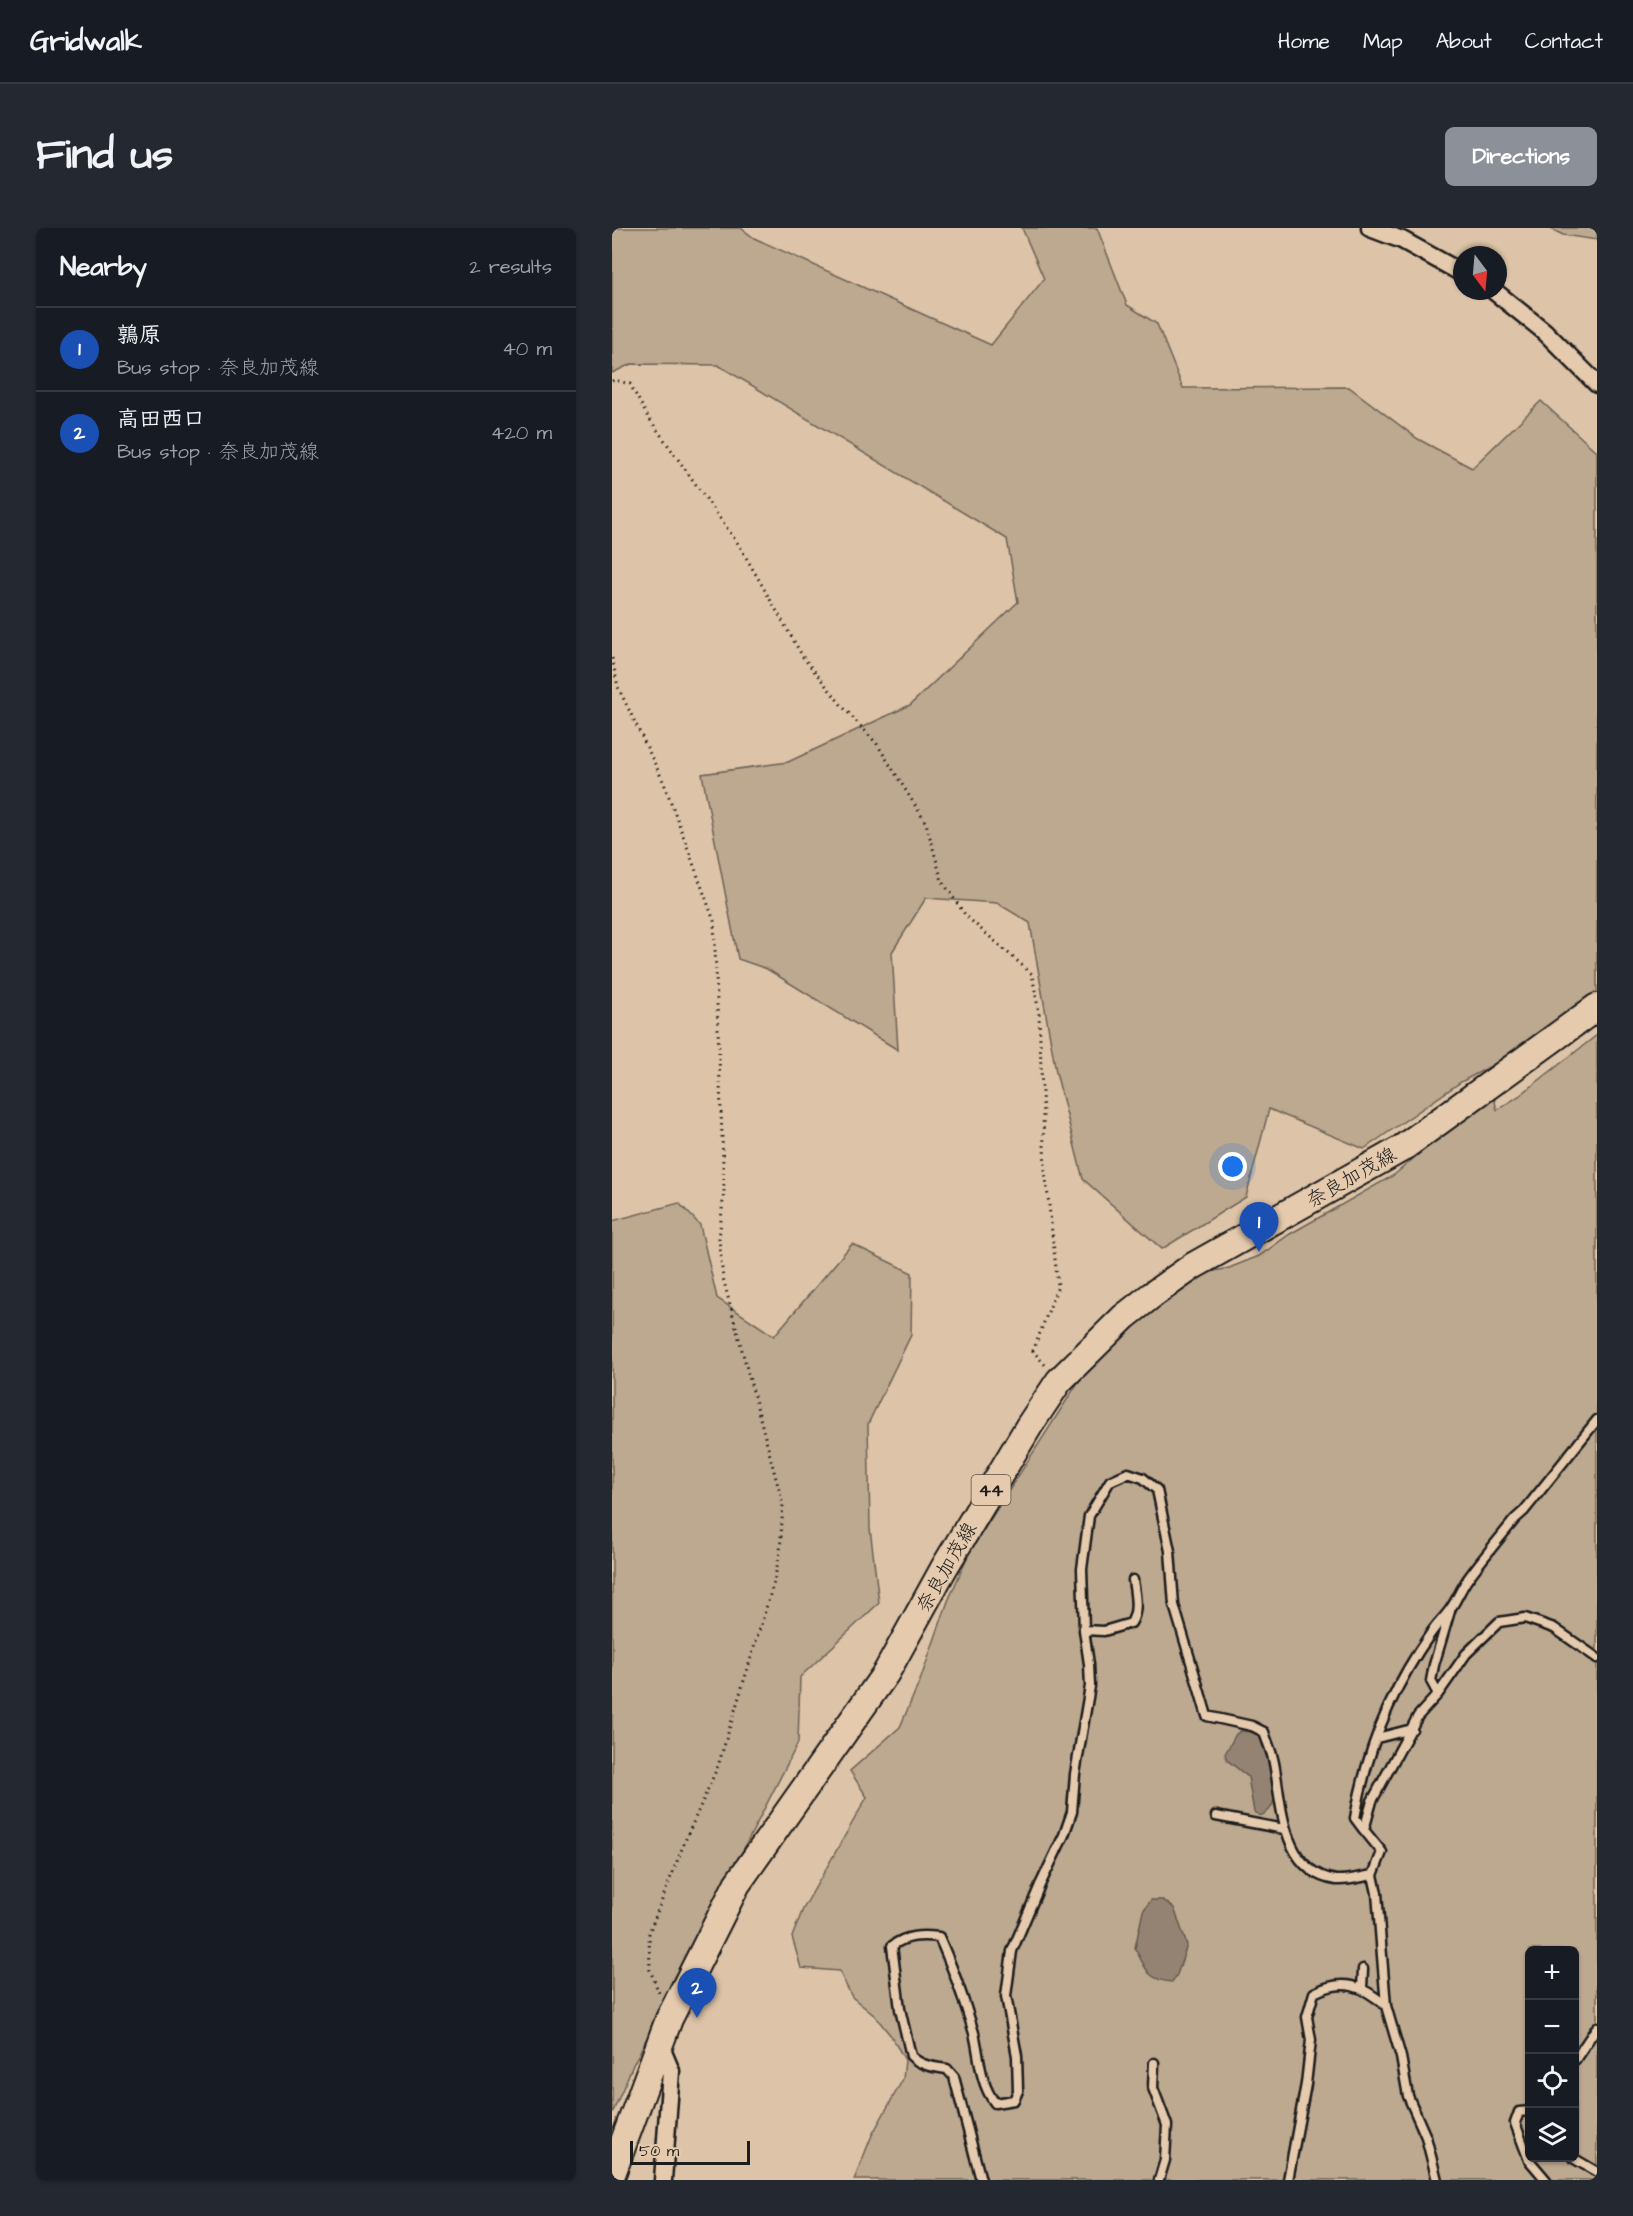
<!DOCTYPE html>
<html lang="en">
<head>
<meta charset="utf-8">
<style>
  :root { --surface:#171b24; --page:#242831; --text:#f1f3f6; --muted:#9ea1a6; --line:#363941; --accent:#8c9099 }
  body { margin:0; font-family:"Architects Daughter","Klee One",sans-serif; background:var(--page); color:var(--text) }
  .controls { position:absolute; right:18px; bottom:18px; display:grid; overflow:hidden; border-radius:9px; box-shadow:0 2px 4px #0004 }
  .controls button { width:54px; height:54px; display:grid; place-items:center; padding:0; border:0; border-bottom:2px solid var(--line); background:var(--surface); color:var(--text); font:30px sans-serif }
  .compass { position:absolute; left:841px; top:18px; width:54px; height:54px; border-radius:50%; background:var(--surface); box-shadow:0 2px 4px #0004; rotate:164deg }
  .scale { position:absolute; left:18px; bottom:15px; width:120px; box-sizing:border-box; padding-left:6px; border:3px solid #1c1c1c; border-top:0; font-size:16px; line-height:21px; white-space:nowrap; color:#1c1c1c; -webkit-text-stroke:4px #e5caad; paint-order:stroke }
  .you { position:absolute; left:621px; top:939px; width:21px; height:21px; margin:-15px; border:4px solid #fff; border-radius:50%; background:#1a73e8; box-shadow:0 0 0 9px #1a73e833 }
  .badge { display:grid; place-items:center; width:39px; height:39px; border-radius:50%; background:var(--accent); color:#fff; font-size:20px; font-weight:700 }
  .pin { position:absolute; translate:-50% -50px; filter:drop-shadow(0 2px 3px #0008) }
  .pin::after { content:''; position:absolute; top:32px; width:21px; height:18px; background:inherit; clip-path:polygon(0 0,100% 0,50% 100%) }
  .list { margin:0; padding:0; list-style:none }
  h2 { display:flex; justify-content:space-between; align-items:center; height:78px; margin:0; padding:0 24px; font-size:26px }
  h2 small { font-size:20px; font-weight:400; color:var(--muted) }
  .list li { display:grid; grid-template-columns:39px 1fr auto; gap:18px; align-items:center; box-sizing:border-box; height:84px; padding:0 24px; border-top:2px solid var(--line) }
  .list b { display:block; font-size:22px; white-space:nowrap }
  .list p { margin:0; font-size:20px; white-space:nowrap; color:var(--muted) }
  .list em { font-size:20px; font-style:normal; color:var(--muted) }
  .icon { flex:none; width:33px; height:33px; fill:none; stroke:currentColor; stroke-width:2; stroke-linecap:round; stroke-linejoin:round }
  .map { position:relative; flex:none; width:985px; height:1952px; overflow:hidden; border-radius:9px }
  header { display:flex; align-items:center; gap:36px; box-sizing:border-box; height:84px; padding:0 30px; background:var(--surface); border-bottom:2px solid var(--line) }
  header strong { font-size:28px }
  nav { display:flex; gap:33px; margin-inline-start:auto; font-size:21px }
  .intro { display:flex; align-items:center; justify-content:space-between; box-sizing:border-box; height:144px; padding:0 36px }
  h1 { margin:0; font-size:42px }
  .button { padding:15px 27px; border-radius:9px; background:var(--accent); color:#fff; font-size:21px; font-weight:700 }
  main { display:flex; gap:36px; padding:0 36px }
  aside { flex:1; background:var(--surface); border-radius:9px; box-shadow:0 2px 4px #0004 }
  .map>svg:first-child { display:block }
  .green { fill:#bda890; stroke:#6c6256; stroke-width:1.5; fill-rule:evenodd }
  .water { fill:#948372; stroke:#645a50; stroke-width:1.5 }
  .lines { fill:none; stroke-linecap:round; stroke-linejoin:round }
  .service-casing { stroke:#1c1c1c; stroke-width:13 }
  .minor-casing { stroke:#1c1c1c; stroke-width:21 }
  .primary-casing { stroke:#1c1c1c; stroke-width:30 }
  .path { stroke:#1c1c1c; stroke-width:3; stroke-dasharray:1.5 4.5; stroke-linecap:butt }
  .service { stroke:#e5caad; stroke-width:8 }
  .minor { stroke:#e5caad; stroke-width:16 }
  .primary { stroke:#e5caad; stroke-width:26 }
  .labels { text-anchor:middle; stroke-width:5; stroke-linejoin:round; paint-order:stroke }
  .shield { fill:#e5caad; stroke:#585048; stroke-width:1.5 }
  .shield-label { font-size:18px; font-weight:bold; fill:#1c1c1c }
  .street-label { font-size:20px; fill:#1c1c1c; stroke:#e5caad }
</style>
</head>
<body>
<header>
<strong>Gridwalk</strong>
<nav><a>Home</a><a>Map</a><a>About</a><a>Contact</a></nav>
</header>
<div class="intro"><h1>Find us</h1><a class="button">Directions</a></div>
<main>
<aside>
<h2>Nearby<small>2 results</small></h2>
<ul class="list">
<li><span class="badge" style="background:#1a4fb4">1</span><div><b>鶉原</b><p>Bus stop · 奈良加茂線</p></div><em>40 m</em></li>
<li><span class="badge" style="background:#1a4fb4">2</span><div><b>高田西口</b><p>Bus stop · 奈良加茂線</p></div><em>420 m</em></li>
</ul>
</aside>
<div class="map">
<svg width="985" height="1952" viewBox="0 0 985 1952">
  <rect width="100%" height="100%" fill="#ddc3a7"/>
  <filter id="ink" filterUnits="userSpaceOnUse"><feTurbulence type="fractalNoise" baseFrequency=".0167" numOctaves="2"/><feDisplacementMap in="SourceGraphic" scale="12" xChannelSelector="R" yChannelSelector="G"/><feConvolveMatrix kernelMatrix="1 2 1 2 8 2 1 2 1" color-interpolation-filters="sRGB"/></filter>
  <g filter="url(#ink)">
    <path class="green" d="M0,0H129L142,10L379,117L432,51L410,0H485L515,77L545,96L571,160L737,159L806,211L860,240L929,173L985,224V781L849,854L752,921L657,881L634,969L550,1021L471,951L444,844L418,695L385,675L314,670L280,724L286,822L155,741L126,731L90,546L176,534L298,477L406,374L395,311L106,137L19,136L0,145Z
      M937,0H985V12L951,7Z
      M985,807V1952H242L260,1907L291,1851L293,1832L279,1808L263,1788L240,1769L227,1743L189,1740L180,1709L191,1681L255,1569L238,1543L288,1499L309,1450L336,1373L357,1325L474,1142L520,1093L589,1046L617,1040L647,1028L678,1006L782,947L833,904L882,869L885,882L907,868ZM918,1722H963V1930H918Z
      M67,975L88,997L105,1070L162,1108L240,1016L300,1045L299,1107L256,1196L258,1300L267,1375L188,1449L186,1515L21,1837L0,1886V993Z"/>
    <path class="water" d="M629,1503L646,1505C655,1522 674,1571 654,1585C649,1589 646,1587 642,1584L636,1549L615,1532L613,1526L624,1506Z
      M539,1672H551L562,1680L575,1717L565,1747L560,1754C534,1752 534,1740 523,1720L531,1683Z"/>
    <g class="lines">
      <g class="service-casing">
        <path id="service" d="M472,1402L470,1341L477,1288L498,1253L516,1245L531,1250L545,1262L558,1323L562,1377L595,1488L640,1498L652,1504C655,1514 660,1524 662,1535C670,1576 669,1644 724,1652C736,1653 749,1649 761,1647
          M826,1466L819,1453L822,1437L838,1383
          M765,1510L800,1501
          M604,1588L672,1601
          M752,1602L743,1590C754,1524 780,1460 819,1405C825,1396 833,1389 839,1380C845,1371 849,1361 855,1352C870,1331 887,1311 903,1291L912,1283L985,1192
          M750,1760L751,1741
          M963,1832L985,1799
          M542,1835L541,1860L555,1897L553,1932L547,1952
          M918,1883L907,1884L903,1895L917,1932L934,1952
          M961,1930L985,1944
          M369,1952L342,1849L335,1841C322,1839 309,1838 299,1828L288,1781L280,1718C294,1707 310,1707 327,1709C341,1740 352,1772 362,1805C368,1829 367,1854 383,1875L402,1872L406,1863L405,1828L394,1768L400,1723L428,1657L452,1607L460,1584L463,1546L478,1458L477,1436L472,1402L492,1403L519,1395C527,1382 523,1367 521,1352
          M676,1952L694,1856L699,1812L695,1789L702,1765C731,1750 751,1757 774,1778
          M825,1952L814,1909L796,1868L789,1829L774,1778L765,1665L761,1647L770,1624L752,1602L760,1573L806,1488L826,1466L854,1426L887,1394L913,1390L942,1400L985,1430"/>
      </g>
      <g class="minor-casing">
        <path id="minor" d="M758,0L790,12L850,45
          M882,63L932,103L985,156
          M48,1817L59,1843L51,1952"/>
      </g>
      <g class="primary-casing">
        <path id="primary" d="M0,1946L57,1791L125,1656L274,1445L332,1340L417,1198L447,1153L512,1089L540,1067L581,1038L789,921L985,779"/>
      </g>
      <path class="path" d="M0,153L2,152L18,156L36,189L127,317L191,429L231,479L265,516L314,595L330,653L354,688L420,746L427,785L433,942L446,1058L421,1123L434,1138
        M0,430L6,459L52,555L102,693L112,963L107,1011L111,1050L171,1277L168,1324L162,1354L106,1538L73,1613L37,1705L38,1742L47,1765"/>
      <use href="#service" class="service"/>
      <use href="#minor" class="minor"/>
      <use href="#primary" class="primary"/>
    </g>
  </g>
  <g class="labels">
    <rect class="shield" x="359.5" y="1247" width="39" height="30" rx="4.5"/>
    <g class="shield-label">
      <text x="379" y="1268">44</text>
    </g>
    <g class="street-label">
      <text transform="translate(739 949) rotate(-30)" y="7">奈良加茂線</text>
      <text transform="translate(334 1339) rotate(-60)" y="7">奈良加茂線</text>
    </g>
  </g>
</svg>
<div class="controls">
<button>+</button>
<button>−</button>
<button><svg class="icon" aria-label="locate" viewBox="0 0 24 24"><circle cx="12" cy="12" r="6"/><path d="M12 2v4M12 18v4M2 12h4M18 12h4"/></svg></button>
<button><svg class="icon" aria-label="layers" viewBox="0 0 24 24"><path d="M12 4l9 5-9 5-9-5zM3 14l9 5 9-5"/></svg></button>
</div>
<svg class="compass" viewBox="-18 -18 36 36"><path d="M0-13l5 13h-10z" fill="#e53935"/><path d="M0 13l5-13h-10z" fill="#9ea1a6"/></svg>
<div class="scale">50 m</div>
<div class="you"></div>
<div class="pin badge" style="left:647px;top:1024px;background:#1a4fb4">1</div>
<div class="pin badge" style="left:85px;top:1790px;background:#1a4fb4">2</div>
</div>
</main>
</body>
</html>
